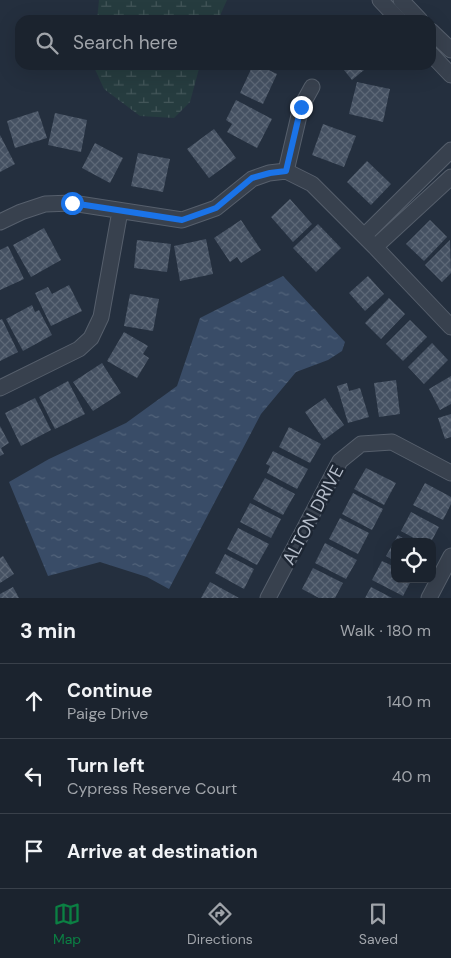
<!DOCTYPE html>
<html lang="en">
<head>
<meta charset="utf-8">
<style>
  :root { --surface:#1b232e; --page:#282f3a; --text:#f1f3f6; --muted:#a0a4aa; --line:#39404a; --accent:#0b8043 }
  body { margin:0; font-family:"DM Sans",sans-serif; background:var(--page); color:var(--text) }
  .controls { position:absolute; right:15px; bottom:15px; display:grid; overflow:hidden; border-radius:10px; box-shadow:0 5px 20px #0002 }
  .controls button { width:45px; height:45px; display:grid; place-items:center; padding:0; border:0; border-bottom:1px solid var(--line); background:var(--surface); color:var(--text); font:25px sans-serif }
  .stop { position:absolute; width:15px; height:15px; margin:-11px; border:4px solid #1a73e8; border-radius:50%; background:#fff }
  .stop.end { background:#1a73e8; border-color:#fff; box-shadow:0 1px 5px #0008 }
  .list { margin:0; padding:0; list-style:none }
  h2 { display:flex; justify-content:space-between; align-items:center; height:65px; margin:0; padding:0 20px; font-size:21px }
  h2 small { font-size:16px; font-weight:400; color:var(--muted) }
  .list li { display:grid; grid-template-columns:32px 1fr auto; gap:15px; align-items:center; box-sizing:border-box; height:75px; padding:0 20px; border-top:1px solid var(--line) }
  .list b { display:block; font-size:19px; white-space:nowrap }
  .list p { margin:0; font-size:16px; white-space:nowrap; color:var(--muted) }
  .list em { font-size:16px; font-style:normal; color:var(--muted) }
  .icon { flex:none; width:28px; height:28px; fill:none; stroke:currentColor; stroke-width:2; stroke-linecap:round; stroke-linejoin:round }
  .map { position:relative; flex:none; width:451px; height:598px; overflow:hidden }
  .search { position:absolute; background:var(--surface); box-shadow:0 5px 20px #0002; left:15px; right:15px; top:15px; height:55px; display:flex; align-items:center; gap:12px; box-sizing:border-box; padding:0 18px; border-radius:15px; color:var(--muted); font-size:19px }
  .sheet { height:290px; background:var(--surface) }
  nav { display:flex; justify-content:space-around; align-items:center; box-sizing:border-box; height:70px; border-top:1px solid var(--line); background:var(--surface); font-size:14px; color:var(--muted) }
  nav a { display:grid; justify-items:center; gap:2px }
  nav .on { color:var(--accent) }
  .map>svg:first-child { display:block }
  .wetland { fill:url(#wetland-marsh) }
  .water { fill:url(#water-ripples) }
  .building { fill:url(#building-cross-hatch) }
  .lines { fill:none; stroke-linecap:round; stroke-linejoin:round }
  .minor-casing { stroke:#565f6c; stroke-width:17 }
  .minor { stroke:#38414e; stroke-width:15 }
  .route { stroke:#1a73e8; stroke-width:6 }
  .labels { text-anchor:middle; stroke-width:5; stroke-linejoin:round; paint-order:stroke }
  .street-label { font-size:18px; fill:#b4bcc9; stroke:#1d2633 }
</style>
</head>
<body>
<div class="map">
<svg width="451" height="598" viewBox="0 0 451 598">
  <defs>
    <pattern id="wetland-marsh" width="20" height="14" patternUnits="userSpaceOnUse" patternTransform="scale(1.25)"><rect width="20" height="14" fill="#263c3f"/><path d="M1 5h8M5 5V1M11 12h8M15 12V8" fill="none" stroke="#435659"/></pattern>
    <pattern id="water-ripples" width="26" height="14" patternUnits="userSpaceOnUse" patternTransform="scale(1.25)"><rect width="26" height="14" fill="#394c67"/><path d="M2 4q2-2 4 0t4 0M15 11q2-2 4 0t4 0" fill="none" stroke="#53647b"/></pattern>
    <pattern id="building-cross-hatch" width="8" height="8" patternUnits="userSpaceOnUse" patternTransform="scale(1.25)"><rect width="8" height="8" fill="#455162"/><path d="M0 0l8 8M0 8l8-8" fill="none" stroke="#5d6877"/></pattern>
  </defs>
  <rect width="100%" height="100%" fill="#242f3e"/>
  <path class="wetland" d="M99,0H227L218,20H97Z
    M93,65H200L190,102L174,118L140,116L104,89Z"/>
  <path class="water" d="M283,276L345,342L342,351L328,360L296,372L261,414L169,589L147,577L100,562L48,576L9,482L49,459L126,423L177,386L200,318Z"/>
  <path class="building" d="M302,16L323,19V20H301Z
    M253,65H258L277,74L263,104L240,93Z
    M340,65H370L352,80Z
    M357,82L390,89L383,122L349,114Z
    M236,100L272,119L257,148L227,132L232,124L226,120Z
    M38,111L47,138L15,148L7,121Z
    M55,113L87,120L81,152L48,145Z
    M323,124L356,136L344,167L312,155Z
    M214,129L236,158L209,178L187,149Z
    M0,135L15,164L0,172Z
    M95,143L123,158L110,183L82,168Z
    M138,153L170,159L163,192L131,186Z
    M367,161L391,184L371,205L347,182Z
    M290,199L312,224L293,242L271,217Z
    M241,220L261,250L241,263L237,257L230,262L214,238Z
    M430,220L447,237L424,261L406,244Z
    M318,224L341,248L316,272L293,248Z
    M44,228L61,260L31,277L13,245Z
    M206,239L213,274L180,281L174,246Z
    M137,240L171,244L167,272L134,268Z
    M450,240L451,273L442,282L425,265Z
    M8,246L24,279L0,290V250Z
    M368,276L384,294L365,311L349,293Z
    M69,285L82,311L51,326L35,293L48,287L52,294Z
    M130,294L159,299L153,331L124,326Z
    M389,298L405,314L381,339L365,323Z
    M32,305L35,312L39,310L52,335L23,351L6,319Z
    M2,319L18,352L0,361V320Z
    M410,320L427,337L403,361L386,344Z
    M124,332L148,346L143,354L149,358L137,378L107,361Z
    M432,343L448,360L424,384L408,367Z
    M102,363L121,393L93,411L73,382Z
    M451,376V404L440,410L429,389Z
    M396,380L400,414L379,417L374,383Z
    M68,381L85,414L55,429L39,397Z
    M347,383L349,391L360,388L369,417L348,423L337,386Z
    M35,398L51,430L21,446L5,413Z
    M325,398L344,425L324,440L305,412Z
    M451,414V437L445,439L438,418Z
    M0,426L9,443L1,448L4,454L0,456Z
    M289,427L321,444L310,463L279,447Z
    M273,451L308,469L297,489L267,473L270,466L266,464Z
    M366,468L396,483L384,505L354,489Z
    M265,478L295,494L283,515L253,499Z
    M425,483L451,497V504L443,520L413,505Z
    M353,493L383,509L372,530L342,514Z
    M250,503L281,519L271,538L240,522Z
    M411,512L439,527L431,542H421L401,531Z
    M340,518L369,533L358,554L329,539Z
    M238,528L269,544L257,565L227,549Z
    M398,535L409,542H395V561L386,556Z
    M325,543L357,560L346,579L315,563Z
    M225,554L254,569L244,589L215,573Z
    M3,556L14,574L0,583V558Z
    M382,561L395,567V579H412L403,596L372,580Z
    M313,568L343,583L335,598H319L302,589Z
    M210,582L239,598H201Z
    M13,587L19,598H0V594Z
    M371,587L392,598H365Z"/>
  <g class="lines">
    <g class="minor-casing">
      <path id="minor" d="M380,0L399,20
        M401,0L420,20
        M431,31L451,50
        M431,54L451,75
        M286,171L301,107L312,87
        M0,222L21,212L45,204L72,203L182,220L216,208L252,179L269,173L286,171L312,184L375,247L451,327
        M364,236L451,150
        M375,247L451,177
        M0,388L79,349L91,338L101,317L120,211
        M268,598L340,461L361,444L392,442L451,473
        M429,598L451,556"/>
    </g>
    <use href="#minor" class="minor"/>
  </g>
  <g class="lines">
    <path class="route" d="M72,203L182,220L216,208L252,178L270,173L286,171L301,107"/>
  </g>
  <g class="labels">
    <g class="street-label">
      <text transform="translate(313 515) rotate(-62)" y="6">ALTON DRIVE</text>
    </g>
  </g>
</svg>
<div class="controls">
<button><svg class="icon" aria-label="locate" viewBox="0 0 24 24"><circle cx="12" cy="12" r="6"/><path d="M12 2v4M12 18v4M2 12h4M18 12h4"/></svg></button>
</div>
<div class="stop" style="left:72px;top:203px"></div>
<div class="stop end" style="left:301px;top:107px"></div>
<div class="search"><svg class="icon" aria-label="search" viewBox="0 0 24 24"><circle cx="10" cy="10" r="6"/><path d="M15 15l6 6"/></svg>Search here</div>
</div>
<section class="sheet">
<h2>3 min<small>Walk · 180 m</small></h2>
<ul class="list">
<li><svg class="icon" aria-label="ahead" viewBox="0 0 24 24"><path d="M12 20V5M6 11l6-6 6 6"/></svg><div><b>Continue</b><p>Paige Drive</p></div><em>140 m</em></li>
<li><svg class="icon" aria-label="left" viewBox="0 0 24 24"><path d="M17 20v-9H6M10 6l-5 5 5 5"/></svg><div><b>Turn left</b><p>Cypress Reserve Court</p></div><em>40 m</em></li>
<li><svg class="icon" aria-label="arrive" viewBox="0 0 24 24"><path d="M6 21V4h12l-3 4 3 4H6"/></svg><div><b>Arrive at destination</b></div></li>
</ul>
</section>
<nav>
<a class="on"><svg class="icon" aria-label="map" viewBox="0 0 24 24"><path d="M3 6l6-2 6 2 6-2v14l-6 2-6-2-6 2zM9 4v14M15 6v14"/></svg>Map</a>
<a><svg class="icon" aria-label="directions" viewBox="0 0 24 24"><path d="M12 3l9 9-9 9-9-9zM9 14v-3h6M13 9l2 2-2 2"/></svg>Directions</a>
<a><svg class="icon" aria-label="saved" viewBox="0 0 24 24"><path d="M7 4h10v16l-5-4-5 4z"/></svg>Saved</a>
</nav>
</body>
</html>
